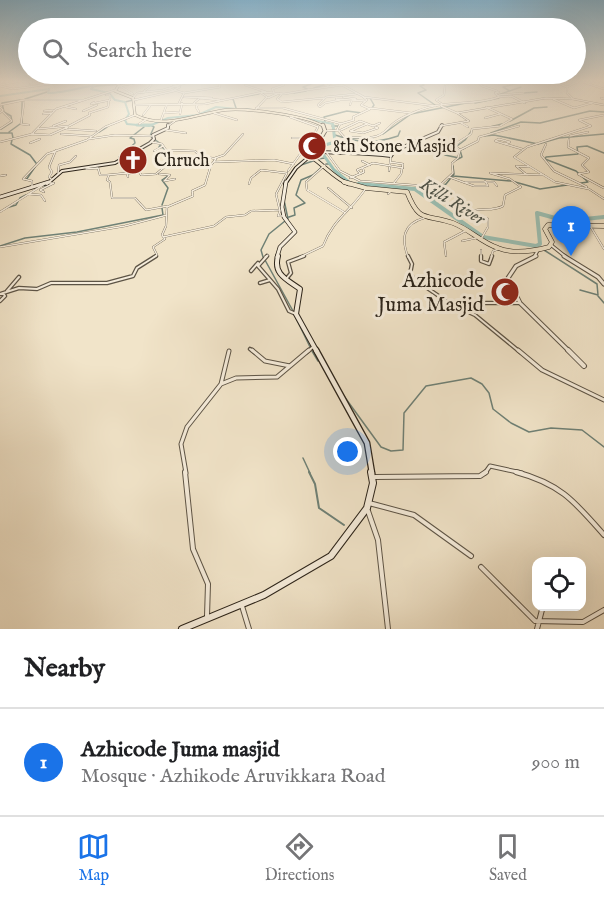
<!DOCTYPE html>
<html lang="en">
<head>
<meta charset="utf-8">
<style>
  :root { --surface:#fff; --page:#f2f2f2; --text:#202124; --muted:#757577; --line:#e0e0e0; --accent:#1a73e8 }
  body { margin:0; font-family:"IM FELL English",serif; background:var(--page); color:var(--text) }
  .controls { position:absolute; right:18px; bottom:18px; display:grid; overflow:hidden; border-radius:12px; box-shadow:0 6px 24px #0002 }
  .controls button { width:54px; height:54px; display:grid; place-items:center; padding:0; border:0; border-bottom:2px solid var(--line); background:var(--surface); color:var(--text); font:30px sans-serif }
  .you { position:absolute; left:348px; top:452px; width:21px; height:21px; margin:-15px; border:4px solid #fff; border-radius:50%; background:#1a73e8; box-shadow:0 0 0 9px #1a73e833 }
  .badge { display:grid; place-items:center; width:39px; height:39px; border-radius:50%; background:var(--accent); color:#fff; font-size:20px; font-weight:700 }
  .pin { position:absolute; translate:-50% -50px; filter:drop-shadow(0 2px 3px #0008) }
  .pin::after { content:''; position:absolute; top:32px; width:21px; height:18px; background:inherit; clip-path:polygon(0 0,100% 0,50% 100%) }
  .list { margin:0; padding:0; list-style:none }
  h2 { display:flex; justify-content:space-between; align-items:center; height:78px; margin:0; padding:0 24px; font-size:26px }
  h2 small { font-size:20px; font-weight:400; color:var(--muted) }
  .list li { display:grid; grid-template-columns:39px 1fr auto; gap:18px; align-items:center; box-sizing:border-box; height:108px; padding:0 24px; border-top:2px solid var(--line) }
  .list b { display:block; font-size:22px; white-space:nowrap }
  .list p { margin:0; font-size:20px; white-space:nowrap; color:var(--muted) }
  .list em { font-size:20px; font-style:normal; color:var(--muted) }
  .icon { flex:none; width:33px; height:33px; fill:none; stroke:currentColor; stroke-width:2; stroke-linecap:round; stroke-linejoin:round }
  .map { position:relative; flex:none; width:604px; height:629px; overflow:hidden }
  .search { position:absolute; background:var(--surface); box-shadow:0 6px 24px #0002; left:18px; right:18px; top:18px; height:66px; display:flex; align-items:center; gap:15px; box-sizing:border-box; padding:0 21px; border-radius:33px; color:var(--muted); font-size:22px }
  .sheet { height:186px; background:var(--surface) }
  nav { display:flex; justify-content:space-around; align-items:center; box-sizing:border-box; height:84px; border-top:2px solid var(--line); background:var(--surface); font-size:16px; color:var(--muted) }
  nav a { display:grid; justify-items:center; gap:3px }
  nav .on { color:var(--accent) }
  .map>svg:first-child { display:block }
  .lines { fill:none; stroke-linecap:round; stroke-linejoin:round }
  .stream-far1 { stroke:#6f8176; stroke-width:1.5 }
  .stream { stroke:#6f8176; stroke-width:2 }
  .river-far2 { stroke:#9bbfb3; stroke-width:2 }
  .river-far1 { stroke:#9bbfb3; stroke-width:3 }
  .river { stroke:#9bbfb3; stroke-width:4 }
  .minor-far3-casing { stroke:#5d5446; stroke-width:2 }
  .minor-far2-casing { stroke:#5d5446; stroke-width:4.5 }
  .minor-far1-casing { stroke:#5d5446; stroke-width:5 }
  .minor-casing { stroke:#5d5446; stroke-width:6 }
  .tertiary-far2-casing { stroke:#5d5446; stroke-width:4 }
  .tertiary-far1-casing { stroke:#5d5446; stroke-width:5 }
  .tertiary-casing { stroke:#5d5446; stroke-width:6 }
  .secondary-far5-casing { stroke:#2c241a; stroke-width:2 }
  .secondary-far4-casing { stroke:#2c241a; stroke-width:4 }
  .secondary-far3-casing { stroke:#2c241a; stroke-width:4.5 }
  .secondary-far2-casing { stroke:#2c241a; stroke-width:6 }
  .secondary-far1-casing { stroke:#2c241a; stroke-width:7 }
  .secondary-casing { stroke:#2c241a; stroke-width:8 }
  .primary-far2-casing { stroke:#2c241a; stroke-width:3 }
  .primary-far1-casing { stroke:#2c241a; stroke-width:4.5 }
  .primary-casing { stroke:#2c241a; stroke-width:5 }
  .minor-far3 { stroke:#f6eddc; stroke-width:1.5 }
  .minor-far2 { stroke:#f6eddc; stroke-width:2 }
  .minor-far1 { stroke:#f6eddc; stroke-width:3 }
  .minor { stroke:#f6eddc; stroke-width:4 }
  .tertiary-far2 { stroke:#f6eddc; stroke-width:2 }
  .tertiary-far1 { stroke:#f6eddc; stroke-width:3 }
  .tertiary { stroke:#f6eddc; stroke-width:4 }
  .secondary-far5 { stroke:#f6eddc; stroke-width:1.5 }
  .secondary-far4 { stroke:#f6eddc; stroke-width:2 }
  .secondary-far3 { stroke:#f6eddc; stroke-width:3 }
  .secondary-far2 { stroke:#f6eddc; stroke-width:4 }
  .secondary-far1 { stroke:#f6eddc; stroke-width:4.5 }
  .secondary { stroke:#f6eddc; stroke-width:6 }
  .primary-far2 { stroke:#f1e4c9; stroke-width:2 }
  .primary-far1 { stroke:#f1e4c9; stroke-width:3 }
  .primary { stroke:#f1e4c9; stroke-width:4 }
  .labels { text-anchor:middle; stroke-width:6; stroke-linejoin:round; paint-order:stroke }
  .far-poi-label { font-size:18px; fill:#2c241a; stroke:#f6eddc; text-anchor:start }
  .far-water-label { font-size:18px; font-style:italic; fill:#4d5248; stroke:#f6eddc }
  .poi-label { font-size:21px; fill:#2c241a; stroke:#f6eddc; text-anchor:end }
</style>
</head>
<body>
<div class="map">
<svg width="604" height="629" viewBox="0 0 604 629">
  <rect width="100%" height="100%" fill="#f1e4c9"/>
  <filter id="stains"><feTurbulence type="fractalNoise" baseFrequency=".00333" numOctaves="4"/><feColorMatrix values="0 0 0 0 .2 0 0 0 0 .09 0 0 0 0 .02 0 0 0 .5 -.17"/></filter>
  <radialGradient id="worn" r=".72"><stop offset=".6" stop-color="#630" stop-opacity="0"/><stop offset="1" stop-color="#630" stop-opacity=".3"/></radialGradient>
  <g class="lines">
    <path class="stream-far1" d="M419,81L424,85L420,86L426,90L418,93L435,105
      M541,81L553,82
      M592,81L604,82
      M556,82L563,81
      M122,85L138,83
      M95,86L123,84
      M314,88L330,83L328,81
      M307,89L303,87L319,81
      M510,91L503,87L526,81
      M294,93L306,91
      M523,93L537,92
      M498,95L521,87
      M241,97L259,94
      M370,98L374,105L372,108
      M25,99L47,92
      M233,99L236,108
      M22,101V123
      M125,102L133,100
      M475,103L499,98
      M510,121L534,108L547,107
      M325,122L324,117L347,111L362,113
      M152,126L154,127L150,136L161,144L159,147L164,148L166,165
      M332,126H338
      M490,127L502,124
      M1,129L12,122L11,116L4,112L2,103L20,100
      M9,132L20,124
      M99,132L107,127
      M0,133H12L13,138
      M491,133L521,122L540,123L590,111L604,112
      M383,134L411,114L471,102
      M335,135C359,143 374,144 398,136L400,131
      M484,136L494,135L538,144L559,138L604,134
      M347,138H373
      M12,140L11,144L30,155L36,163
      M119,157L135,143L134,139L130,138L144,127
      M459,158L445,155L465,140L473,129
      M317,159L325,158
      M456,160L462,157L460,150L465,148
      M326,164H329
      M301,165L313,161
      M453,176L511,181
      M26,180L35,167
      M515,182L540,189L567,185
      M581,183L588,182L576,171L545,159L546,157L578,154L577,147L587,146L604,153
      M44,186L49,184
      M438,187L446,184L454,174L453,166
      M284,200L288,219
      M430,201L443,197L440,188
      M162,205L168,188L162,180L168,176L166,175
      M6,208L16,205L20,198L26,195
      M289,217L295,215L294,208L305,203L296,195L301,180L313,175L323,166
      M0,246L25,238L77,232L163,215L162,208
      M544,250L597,284L598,295L580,290
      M263,257L261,250L269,234L285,221
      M265,260L293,311
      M598,296L604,303
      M295,316L310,347
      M312,351L318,361
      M341,392L381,447L391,451L403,450L404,413L426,386L471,378L482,384L489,393L493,409L511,423L529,432L551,428L582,430L604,447
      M303,458L310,473"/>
    <path class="stream" d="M309,472L315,484L319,508L344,525"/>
    <path class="river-far2" d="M0,96L49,89L48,93C64,93 79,88 95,85L91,89L109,93L115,100L125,102L129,114L125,120L127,124L149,126L168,118L198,115L216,107L237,109
      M246,109L288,115
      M308,119L333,124V126"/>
    <path class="river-far1" d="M137,125H152
      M333,125L335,142L318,147L334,170L350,183"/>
    <path class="river" d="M358,184L415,189L483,237L536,246L540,244L537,213L566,221L604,217"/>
    <g class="minor-far3-casing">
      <path id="minor-far3" d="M69,81L114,82
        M320,81L328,86
        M477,81L482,86L497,91
        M553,81L567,87V93L573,99
        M580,81L604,89
        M116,83L125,81
        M30,84L57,83
        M0,85L20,81
        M245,85L266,92
        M328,85L332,83L329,81
        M0,86L13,89L58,83
        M119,86L146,81
        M120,86L133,94
        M173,86L180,87L174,90L184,93
        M567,87L579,81
        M307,90L342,85L364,97L436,106
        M144,91L150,87L151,83L148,81
        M274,92L272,89L284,85L280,81
        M356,94L326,97L318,105L320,107L325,103L340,100L336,99L365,101
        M281,95L277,99L282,102L324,98
        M499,95L524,93
        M184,97L212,98
        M343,97L356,99
        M499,97L511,96L525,103
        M133,98L137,93L163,90L192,81
        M268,98L279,93
        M601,98L604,99
        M553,99L574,108L592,103
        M134,100L174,91L169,88
        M24,102L21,124L29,125
        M94,102L91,104L110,100V95H106
        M179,103L184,93L220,87L218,81
        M194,103L200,98L220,100
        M198,104L196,107L199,112
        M442,104L436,100L444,95L445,86
        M0,105L24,100H84
        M135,105L205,104L263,92L284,94L307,90
        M350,105L352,100
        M441,106L457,113
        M0,107L3,110L0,113
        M66,107L76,109
        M256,108H283L342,124
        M370,108L411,113
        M256,109L267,97L261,93
        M44,111L53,110
        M83,111L97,105
        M164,113L179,112
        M214,113L237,120
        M43,114L51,113
        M180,114L182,103
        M143,115L150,106
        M604,115L579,120L591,126L527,147L514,157L555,182L589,189L604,199
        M290,117L318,127L312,138H292
        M485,118L500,114
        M161,120L167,104
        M461,123L468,127
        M139,124L147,119
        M367,124L350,131L363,133L378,128L375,127
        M53,126L66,121
        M0,129L12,121L3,112
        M38,129L69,126L90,115L89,113L108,107L109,100
        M66,129L96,131
        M166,130L186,133
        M337,130L340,124L354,120L353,117L370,109L361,105L367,100L363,97
        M338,130L344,137C354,137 367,139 377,136C386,133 388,127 395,122C407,114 426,107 439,105C459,102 480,104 499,97L495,93L499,92
        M325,131L341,130L360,121L373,126L380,123
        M31,134L50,135L68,127
        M61,134L91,136
        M570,136L588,132
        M89,139L115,135L152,136
        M499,139L510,142L505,144L495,141Z
        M569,139L568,147L589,158L582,165L589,172L578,174L604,188
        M0,142L32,134L56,109L115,90
        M152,142L162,144L166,150
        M30,143L40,139
        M505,144L522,149
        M546,144L541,155L554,171L587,187
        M460,150L454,145L471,134L472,129L500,126L512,119L486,107
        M154,151L163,146
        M327,153L340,171L360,181L438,187L453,173L452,163L458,158L460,150L478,141L479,137L519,126
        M300,154L310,155
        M215,158L224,155L243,134
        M362,161L370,165
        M214,162L274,160L294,164
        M390,162L403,164L401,174L394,183
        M325,165L306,182L307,190L344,212
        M86,169L98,168L100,175H109L107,180L110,182L112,198H135L146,210L168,206
        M288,171L312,138H322
        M389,171L391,156
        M58,173L59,165L70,162L76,156
        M159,174L170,175L164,181L175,179
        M361,174L357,170L373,163L403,168
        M107,175L128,173
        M527,175L516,166L529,167
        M0,176L6,175
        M128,177L127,174L139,171L141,175L156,174L167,165L166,150
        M449,177L474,186H488L485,181
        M350,178L364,172L363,169
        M51,179L49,177L52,172L49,167L56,150
        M465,182H494L497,186
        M249,184L251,178L261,170L286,173
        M32,187V181L23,179L47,154L87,140L105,127L135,115
        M328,188L352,208
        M44,192L40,190L54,183H50
        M29,194L41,195L45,201
        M388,194L392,190
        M0,212L43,185
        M284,216H278L280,211L276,194L287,173
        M589,224L604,249
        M163,237L214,226L226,217L245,215L251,211L279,210
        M481,239L488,227V219L472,211C483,207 492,212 503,206L505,195L521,187L510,179L490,173L544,175
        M462,241L476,238
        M0,247L125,226L167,215
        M481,250V257
        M446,256L444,242L465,231
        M154,257L157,255L153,247L165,239L162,235L166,226L167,207L193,196L192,191L205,185L211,165L216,159L199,155L195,151L166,150
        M265,257L268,255
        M300,257L323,246C333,219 351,211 366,188
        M408,257C401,238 403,224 424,218
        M491,257L493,251L499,249"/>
    </g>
    <g class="minor-far2-casing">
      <path id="minor-far2" d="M267,256L258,266L278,289L289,311L296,314
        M408,256L412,264L410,274L414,279L449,303L475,315L520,352
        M481,256V261L489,264L492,256
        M251,271L258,263
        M287,278L291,273L288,262L304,256
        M260,283L270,280
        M7,291L19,277
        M0,294L19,288L37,289L51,283H107L133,276L137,268L156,256
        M0,301L5,296L3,293
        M467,311L484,303H520
        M250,349L254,352
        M307,352L313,347"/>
    </g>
    <g class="minor-far1-casing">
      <path id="minor-far1" d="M252,350L265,361L290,366
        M518,350L542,370L604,400
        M221,384L229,351
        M186,473L181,444L187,427L221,384L236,378L277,377L309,350
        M485,473L490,466L522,473"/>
    </g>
    <g class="minor-casing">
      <path id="minor" d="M185,472L193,549L208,584L207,616
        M516,472C561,484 575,502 604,535
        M375,477L480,476L486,472
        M369,503L414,515L471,556
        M368,511L378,540L388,629
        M481,567L535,621L583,622L604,610
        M242,606L249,629
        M537,629L543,606"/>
    </g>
    <g class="tertiary-far2-casing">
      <path id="tertiary-far2" d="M551,245L566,257
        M534,257L538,250"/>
    </g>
    <g class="tertiary-far1-casing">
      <path id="tertiary-far1" d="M536,256L516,266L508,278L520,303L570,352
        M564,256L598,277L604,284"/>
    </g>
    <g class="tertiary-casing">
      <path id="tertiary" d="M568,350L584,366"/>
    </g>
    <g class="secondary-far5-casing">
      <path id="secondary-far5" d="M168,126L175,121
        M440,126L469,121L457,113L546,98L573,99L604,105"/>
    </g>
    <g class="secondary-far4-casing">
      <path id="secondary-far4" d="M312,151C339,154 364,152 391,156L394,151L438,132L442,125
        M47,184L62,171L115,163L150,143L154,139L153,135L168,128V125
        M285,184L296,168L310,156"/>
    </g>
    <g class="secondary-far3-casing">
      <path id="secondary-far3" d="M0,197L49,182
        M277,257L280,247L295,232L284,217L282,207L286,182"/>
    </g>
    <g class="secondary-far2-casing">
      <path id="secondary-far2" d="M278,256C273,274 286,279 300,289L296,314L317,352"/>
    </g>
    <g class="secondary-far1-casing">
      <path id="secondary-far1" d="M316,350L367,443L372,473"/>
    </g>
    <g class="secondary-casing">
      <path id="secondary" d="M182,629L264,595L331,556L367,508L373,483L371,472"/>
    </g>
    <g class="primary-far2-casing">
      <path id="primary-far2" d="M112,81L119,85L115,91L133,98L135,115C165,130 194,114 225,110C247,108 305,115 323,126"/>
    </g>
    <g class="primary-far1-casing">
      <path id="primary-far1" d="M323,125L325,131L310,156C323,164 336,180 349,184"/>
    </g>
    <g class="primary-casing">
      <path id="primary" d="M344,182L366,188L407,192C420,225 426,213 453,223C469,229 482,243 498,248C513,254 534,251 549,247L552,242L545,229L548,225L604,226"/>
    </g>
    <use href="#minor-far3" class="minor-far3"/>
    <use href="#minor-far2" class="minor-far2"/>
    <use href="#minor-far1" class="minor-far1"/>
    <use href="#minor" class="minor"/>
    <use href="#tertiary-far2" class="tertiary-far2"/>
    <use href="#tertiary-far1" class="tertiary-far1"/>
    <use href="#tertiary" class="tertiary"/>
    <use href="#secondary-far5" class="secondary-far5"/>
    <use href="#secondary-far4" class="secondary-far4"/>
    <use href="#secondary-far3" class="secondary-far3"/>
    <use href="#secondary-far2" class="secondary-far2"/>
    <use href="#secondary-far1" class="secondary-far1"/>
    <use href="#secondary" class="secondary"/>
    <use href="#primary-far2" class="primary-far2"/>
    <use href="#primary-far1" class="primary-far1"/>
    <use href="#primary" class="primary"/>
  </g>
  <linearGradient id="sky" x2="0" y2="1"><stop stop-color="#89b8d3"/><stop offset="0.48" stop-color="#f9f3e7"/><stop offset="1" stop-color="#f9f3e7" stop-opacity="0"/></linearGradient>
  <rect width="604" height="169" fill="url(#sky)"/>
  <defs>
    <g id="mosque-disc" transform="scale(1.5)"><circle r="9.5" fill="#8f2418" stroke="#f6eddc"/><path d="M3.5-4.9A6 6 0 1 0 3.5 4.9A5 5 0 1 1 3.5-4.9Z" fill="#fff"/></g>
    <g id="church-disc" transform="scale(1.5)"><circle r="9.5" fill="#8f2418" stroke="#f6eddc"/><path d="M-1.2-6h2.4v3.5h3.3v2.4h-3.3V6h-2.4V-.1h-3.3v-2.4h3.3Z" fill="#fff"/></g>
  </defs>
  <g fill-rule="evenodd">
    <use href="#mosque-disc" x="312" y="146"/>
    <use href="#church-disc" x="133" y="160"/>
    <use href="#mosque-disc" x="505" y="292"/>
  </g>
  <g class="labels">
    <g class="far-poi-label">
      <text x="333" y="152">8th Stone Masjid</text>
      <text x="154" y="166">Chruch</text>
    </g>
    <g class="far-water-label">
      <text transform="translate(453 201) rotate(32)" y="6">Killi River</text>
    </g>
    <g class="poi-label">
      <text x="484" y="287">Azhicode<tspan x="484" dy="24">Juma Masjid</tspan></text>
    </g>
  </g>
  <rect width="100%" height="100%" filter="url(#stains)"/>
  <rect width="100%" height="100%" fill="url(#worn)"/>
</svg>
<div class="controls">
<button><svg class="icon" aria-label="locate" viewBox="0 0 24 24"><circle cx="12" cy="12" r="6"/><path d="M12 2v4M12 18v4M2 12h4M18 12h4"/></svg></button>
</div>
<div class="you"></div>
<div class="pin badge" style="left:571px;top:256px">1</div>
<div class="search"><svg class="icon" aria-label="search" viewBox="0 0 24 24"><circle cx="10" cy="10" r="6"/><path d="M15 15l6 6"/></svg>Search here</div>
</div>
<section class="sheet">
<h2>Nearby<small></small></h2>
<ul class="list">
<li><span class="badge">1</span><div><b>Azhicode Juma masjid</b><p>Mosque · Azhikode Aruvikkara Road</p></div><em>900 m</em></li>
</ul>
</section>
<nav>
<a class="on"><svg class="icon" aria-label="map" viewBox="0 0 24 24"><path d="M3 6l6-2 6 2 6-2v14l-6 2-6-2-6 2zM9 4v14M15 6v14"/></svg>Map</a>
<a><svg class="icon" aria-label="directions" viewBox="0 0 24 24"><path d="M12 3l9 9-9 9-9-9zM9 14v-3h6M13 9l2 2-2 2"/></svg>Directions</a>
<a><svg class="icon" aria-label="saved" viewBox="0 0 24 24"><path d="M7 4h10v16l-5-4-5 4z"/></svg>Saved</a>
</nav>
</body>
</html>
